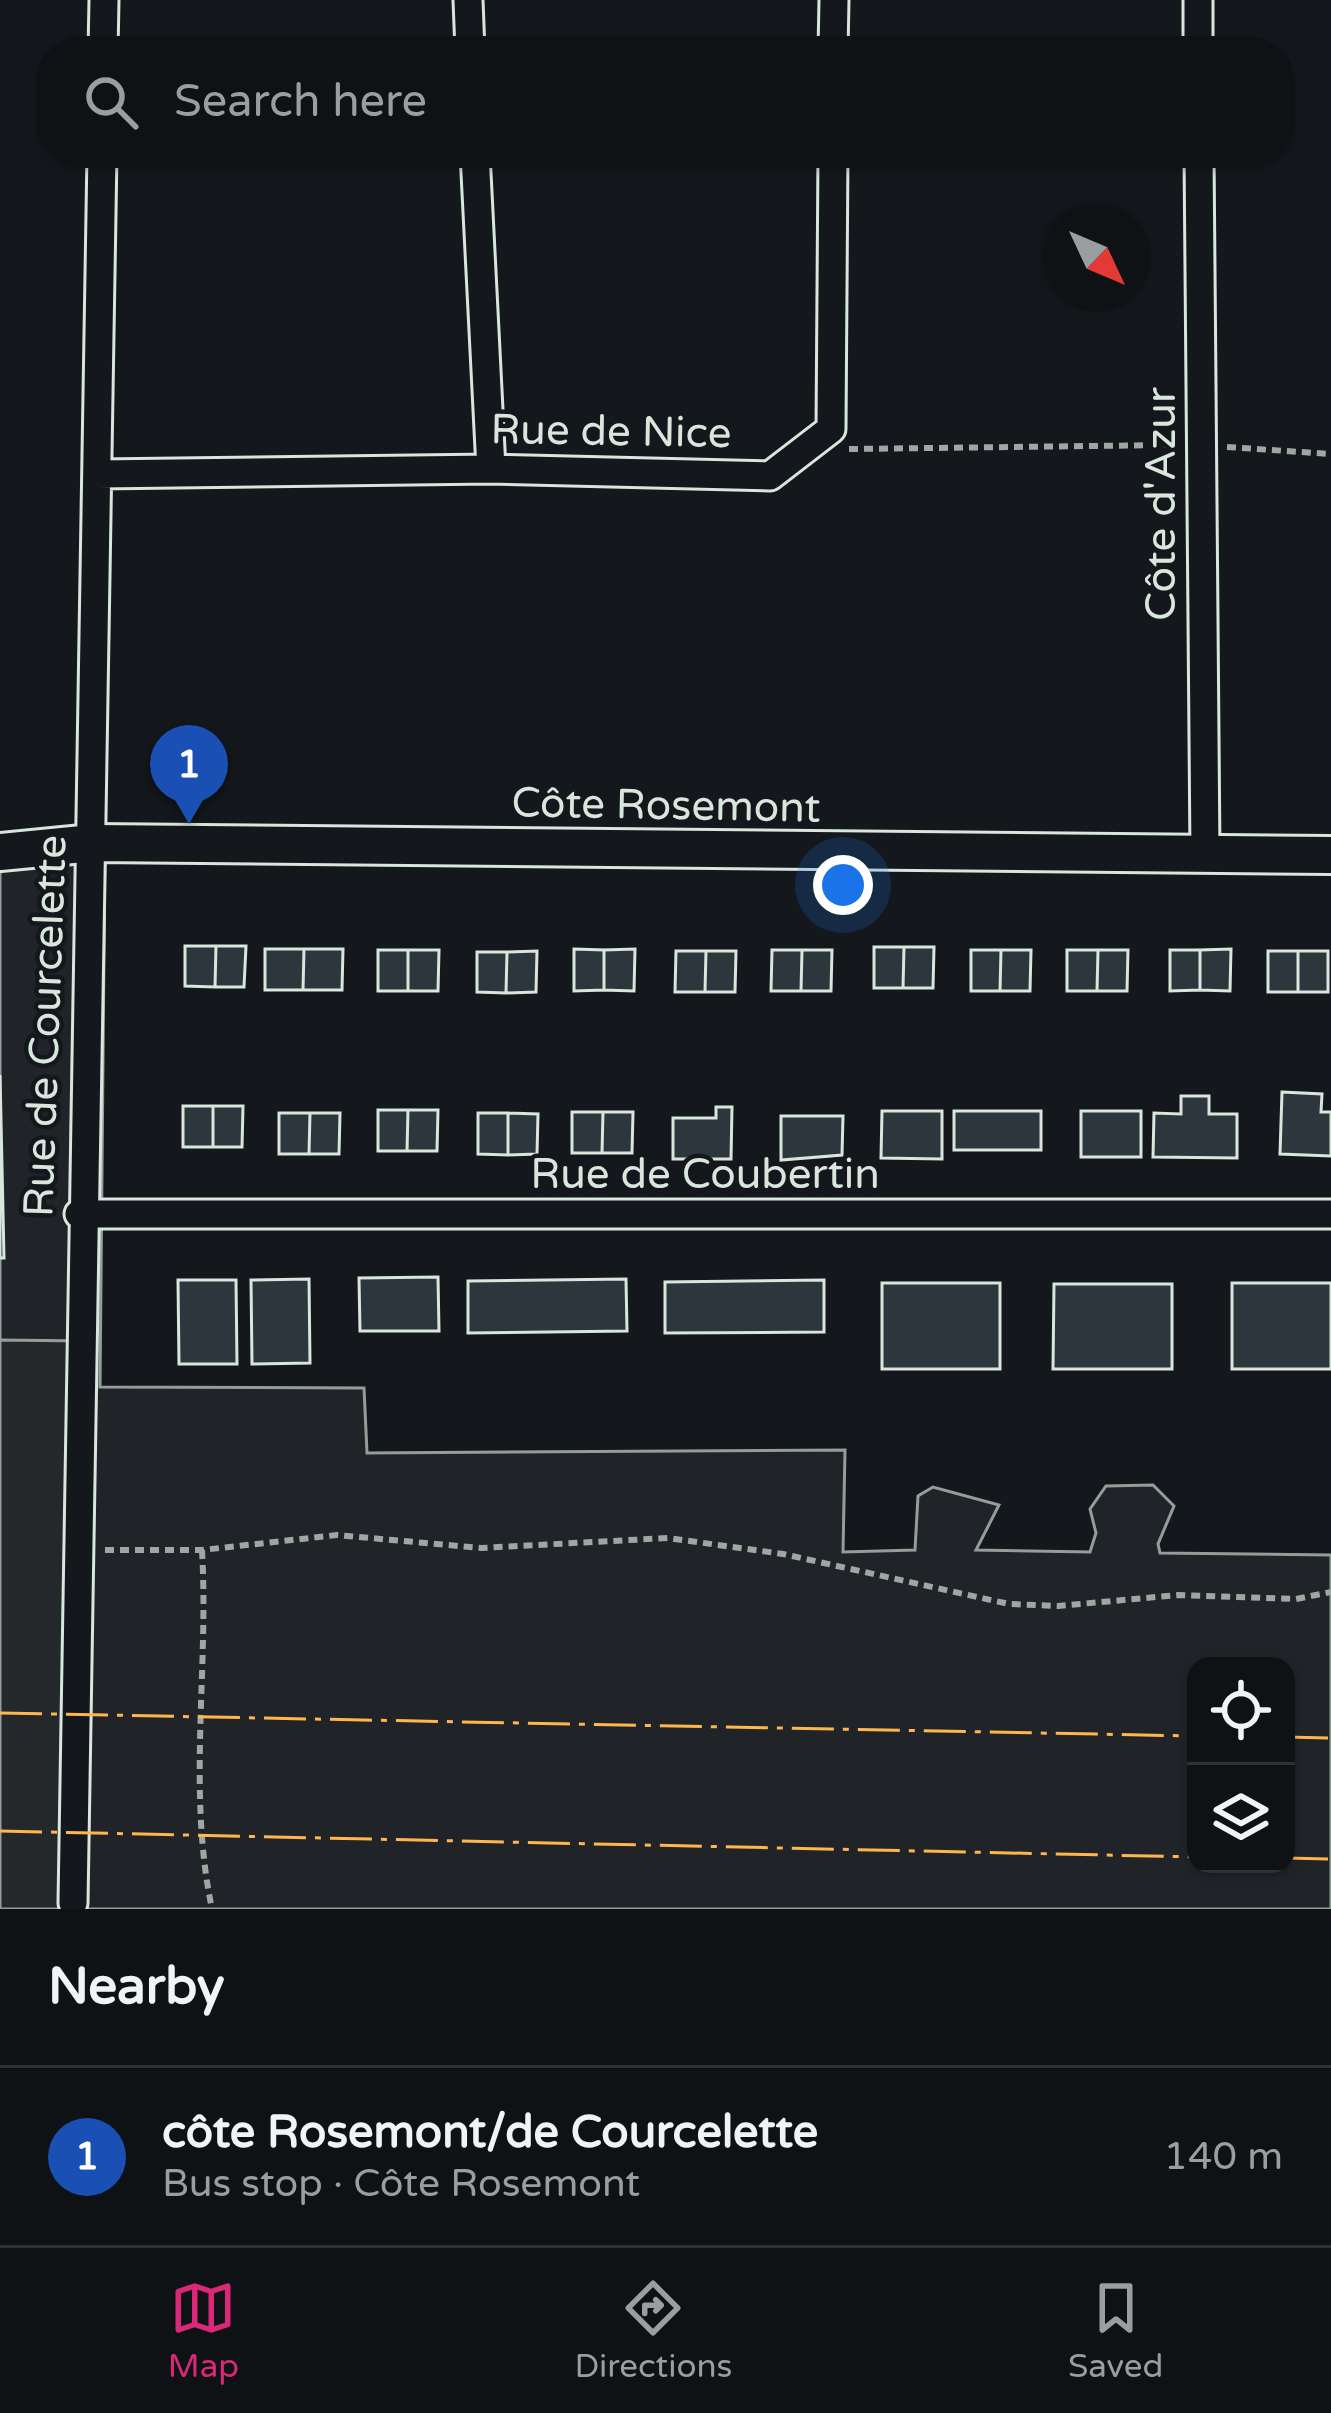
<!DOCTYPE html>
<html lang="en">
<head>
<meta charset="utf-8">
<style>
  :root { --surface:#0f1215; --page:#181b1e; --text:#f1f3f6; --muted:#9b9ea0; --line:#2f3234; --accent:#db2777 }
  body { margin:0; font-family:"Varela Round",sans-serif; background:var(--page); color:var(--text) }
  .controls { position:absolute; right:36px; bottom:36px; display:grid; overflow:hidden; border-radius:24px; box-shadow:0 3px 9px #0004 }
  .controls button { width:108px; height:108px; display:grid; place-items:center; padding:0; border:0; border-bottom:3px solid var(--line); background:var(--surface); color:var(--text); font:60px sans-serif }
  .compass { position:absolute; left:1043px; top:204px; width:108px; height:108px; border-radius:50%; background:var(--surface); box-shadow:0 3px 9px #0004; rotate:134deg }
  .you { position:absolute; left:843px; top:885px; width:42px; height:42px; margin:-30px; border:9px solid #fff; border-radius:50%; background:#1a73e8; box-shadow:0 0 0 18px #1a73e833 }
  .badge { display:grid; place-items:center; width:78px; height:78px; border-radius:50%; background:var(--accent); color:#fff; font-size:39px; font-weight:700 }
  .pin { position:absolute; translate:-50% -99px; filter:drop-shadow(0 3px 6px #0008) }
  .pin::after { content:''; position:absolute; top:63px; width:42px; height:36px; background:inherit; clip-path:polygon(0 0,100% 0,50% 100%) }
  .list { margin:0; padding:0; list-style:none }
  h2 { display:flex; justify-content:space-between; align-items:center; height:156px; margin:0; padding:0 48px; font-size:51px }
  h2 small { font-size:39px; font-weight:400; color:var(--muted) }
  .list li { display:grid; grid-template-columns:78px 1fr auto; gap:36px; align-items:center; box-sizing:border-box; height:180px; padding:0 48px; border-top:3px solid var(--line) }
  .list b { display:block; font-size:45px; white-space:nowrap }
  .list p { margin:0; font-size:39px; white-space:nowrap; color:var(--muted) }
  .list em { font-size:39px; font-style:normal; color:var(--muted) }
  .icon { flex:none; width:66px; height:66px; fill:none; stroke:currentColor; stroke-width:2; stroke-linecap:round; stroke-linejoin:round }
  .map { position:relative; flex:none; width:1331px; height:1909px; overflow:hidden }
  .search { position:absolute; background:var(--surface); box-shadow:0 3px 9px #0004; left:36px; right:36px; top:36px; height:132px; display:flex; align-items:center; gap:30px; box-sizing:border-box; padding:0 42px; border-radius:48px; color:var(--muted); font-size:45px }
  .sheet { height:336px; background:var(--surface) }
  nav { display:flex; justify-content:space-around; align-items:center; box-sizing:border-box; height:168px; border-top:3px solid var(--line); background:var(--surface); font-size:33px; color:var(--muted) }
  nav a { display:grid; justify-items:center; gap:6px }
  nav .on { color:var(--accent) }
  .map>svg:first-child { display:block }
  .green { fill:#202428; stroke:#939e99; stroke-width:3; fill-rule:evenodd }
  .parking { fill:#24282b; stroke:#939e99; stroke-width:3 }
  .building { fill:#2c363c; stroke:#d8e6dc; stroke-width:3 }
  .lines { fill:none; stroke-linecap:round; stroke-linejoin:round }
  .minor-casing { stroke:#d8e6dc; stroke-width:33 }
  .tertiary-casing { stroke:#d8e6dc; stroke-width:42 }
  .path { stroke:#9da8a2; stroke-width:6; stroke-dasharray:9 6; stroke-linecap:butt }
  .minor { stroke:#14181c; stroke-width:27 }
  .tertiary { stroke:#14181c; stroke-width:36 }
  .power { stroke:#ffb74d; stroke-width:3; stroke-dasharray:42 9 6 9; stroke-linecap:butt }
  .labels { text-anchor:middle; stroke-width:9; stroke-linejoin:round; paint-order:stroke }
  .street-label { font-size:42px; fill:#d8e6dc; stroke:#14181c }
</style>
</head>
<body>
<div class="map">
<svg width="1331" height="1909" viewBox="0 0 1331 1909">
  <rect width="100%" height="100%" fill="#14181c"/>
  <path class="green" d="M105,843L100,1387L364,1388L367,1453L845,1450L843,1552L915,1550L918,1496L933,1487L999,1505L976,1550L1090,1552L1096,1533L1090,1509L1106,1486L1153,1485L1174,1506L1158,1544L1160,1553L1331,1555V1909H0V850ZM1196,1666H1286V1864H1196Z"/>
  <path class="parking" d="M0,1340L86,1341L83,1909H0Z"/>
  <path class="building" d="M185,946H216L215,987L185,986Z
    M216,946H246L244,987H215Z
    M874,947H904L903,988H874Z
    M904,947H934L933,988H903Z
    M265,949H304L303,990H265Z
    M304,949H343L342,990H303Z
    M574,949L604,950V990L574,991Z
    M635,949L634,991L604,990V950Z
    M1231,949L1230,991L1200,990V950Z
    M378,950H408V991H378Z
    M408,950H439L438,991H408Z
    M772,950H802L801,991H771Z
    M802,950H832L831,991H801Z
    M971,950H1001L1000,991H971Z
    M1001,950H1031L1030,991H1000Z
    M1067,950H1098L1097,991H1067Z
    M1098,950H1128L1127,991H1097Z
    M1170,950H1200V990L1170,991Z
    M537,951L536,992L506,993L507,952Z
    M676,951H706L705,992H675Z
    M706,951H736L735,992H705Z
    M1268,951H1298V992H1268Z
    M1298,951H1328V992H1298Z
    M477,952H507L506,993L477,992Z
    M0,1075L4,1258H0Z
    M1282,1092L1322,1094L1321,1112H1331V1156L1280,1154Z
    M1181,1096H1209V1114H1237V1158L1153,1157L1154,1113L1181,1114Z
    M183,1106H213V1147H183Z
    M213,1106H243L242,1147H213Z
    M716,1107H732L731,1159H673V1118H716Z
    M378,1110H408L407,1151H378Z
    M408,1110H438L437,1151H407Z
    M882,1111H942V1159L881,1158Z
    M954,1111H1041V1150H954Z
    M1081,1111H1141V1157H1081Z
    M572,1112H603L602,1153H572Z
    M603,1112H633L632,1153H602Z
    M279,1113H310L309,1154H279Z
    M310,1113H340L339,1154H309Z
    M478,1113H508V1155L478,1154Z
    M508,1113L538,1114L537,1154L508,1155Z
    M781,1116H843L842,1155L781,1160Z
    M438,1277L439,1331H360L359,1278Z
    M309,1279L310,1363L252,1364L251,1280Z
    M626,1279L627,1331L468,1333V1281Z
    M178,1280H236L237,1364H179Z
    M824,1280V1332L665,1333V1282Z
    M882,1283H1000V1369H882Z
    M1232,1283H1331V1369H1232Z
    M1054,1284H1172V1369H1053Z"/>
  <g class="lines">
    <g class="minor-casing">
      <path id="minor" d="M468,0L470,51
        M1198,0V51
        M103,51L104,0
        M833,51L834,0
        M475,153L491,469
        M1199,153L1205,854
        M98,474L491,469L770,476L831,429L833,153
        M79,1214H1331
        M73,1903C78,1319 95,736 102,153"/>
    </g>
    <g class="tertiary-casing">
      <path id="tertiary" d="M0,852L93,843L1331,855"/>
    </g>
    <path class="path" d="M1227,447L1331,454
      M849,449L1172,445
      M105,1550H202L337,1535L481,1548L668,1538L783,1554L1009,1604L1058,1606L1178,1595L1296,1599L1331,1592
      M202,1550C209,1670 187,1791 212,1909"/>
    <use href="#minor" class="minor"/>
    <use href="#tertiary" class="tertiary"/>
    <path class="power" d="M0,1713L1196,1736
      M1286,1737L1331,1738
      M0,1831L1196,1857
      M1286,1858L1331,1859"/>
  </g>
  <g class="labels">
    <g class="street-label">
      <text transform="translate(611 430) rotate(1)" y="15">Rue de Nice</text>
      <text transform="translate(1160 504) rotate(-90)" y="15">Côte d'Azur</text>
      <text transform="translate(666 804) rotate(1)" y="15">Côte Rosemont</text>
      <text transform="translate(44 1026) rotate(-88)" y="15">Rue de Courcelette</text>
      <text x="705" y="1188">Rue de Coubertin</text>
    </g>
  </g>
</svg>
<div class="controls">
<button><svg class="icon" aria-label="locate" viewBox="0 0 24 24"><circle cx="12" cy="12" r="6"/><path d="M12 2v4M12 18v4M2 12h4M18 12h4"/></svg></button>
<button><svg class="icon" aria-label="layers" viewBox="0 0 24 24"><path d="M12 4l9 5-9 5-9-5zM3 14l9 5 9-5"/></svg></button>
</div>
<svg class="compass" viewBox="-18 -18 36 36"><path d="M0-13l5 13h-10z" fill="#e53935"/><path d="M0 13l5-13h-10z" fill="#9b9ea0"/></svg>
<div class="you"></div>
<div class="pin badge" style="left:189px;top:824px;background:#1a4fb4">1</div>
<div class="search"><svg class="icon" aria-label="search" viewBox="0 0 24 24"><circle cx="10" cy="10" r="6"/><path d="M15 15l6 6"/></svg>Search here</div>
</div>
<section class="sheet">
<h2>Nearby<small></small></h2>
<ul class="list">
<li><span class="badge" style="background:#1a4fb4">1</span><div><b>côte Rosemont/de Courcelette</b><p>Bus stop · Côte Rosemont</p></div><em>140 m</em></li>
</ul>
</section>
<nav>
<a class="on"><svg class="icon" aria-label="map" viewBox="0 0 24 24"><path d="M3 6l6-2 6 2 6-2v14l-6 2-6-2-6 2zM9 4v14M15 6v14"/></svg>Map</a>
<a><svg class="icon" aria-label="directions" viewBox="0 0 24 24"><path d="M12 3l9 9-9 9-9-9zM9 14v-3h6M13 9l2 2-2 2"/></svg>Directions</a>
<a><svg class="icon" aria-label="saved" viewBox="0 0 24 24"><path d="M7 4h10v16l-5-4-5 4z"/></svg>Saved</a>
</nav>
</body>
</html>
